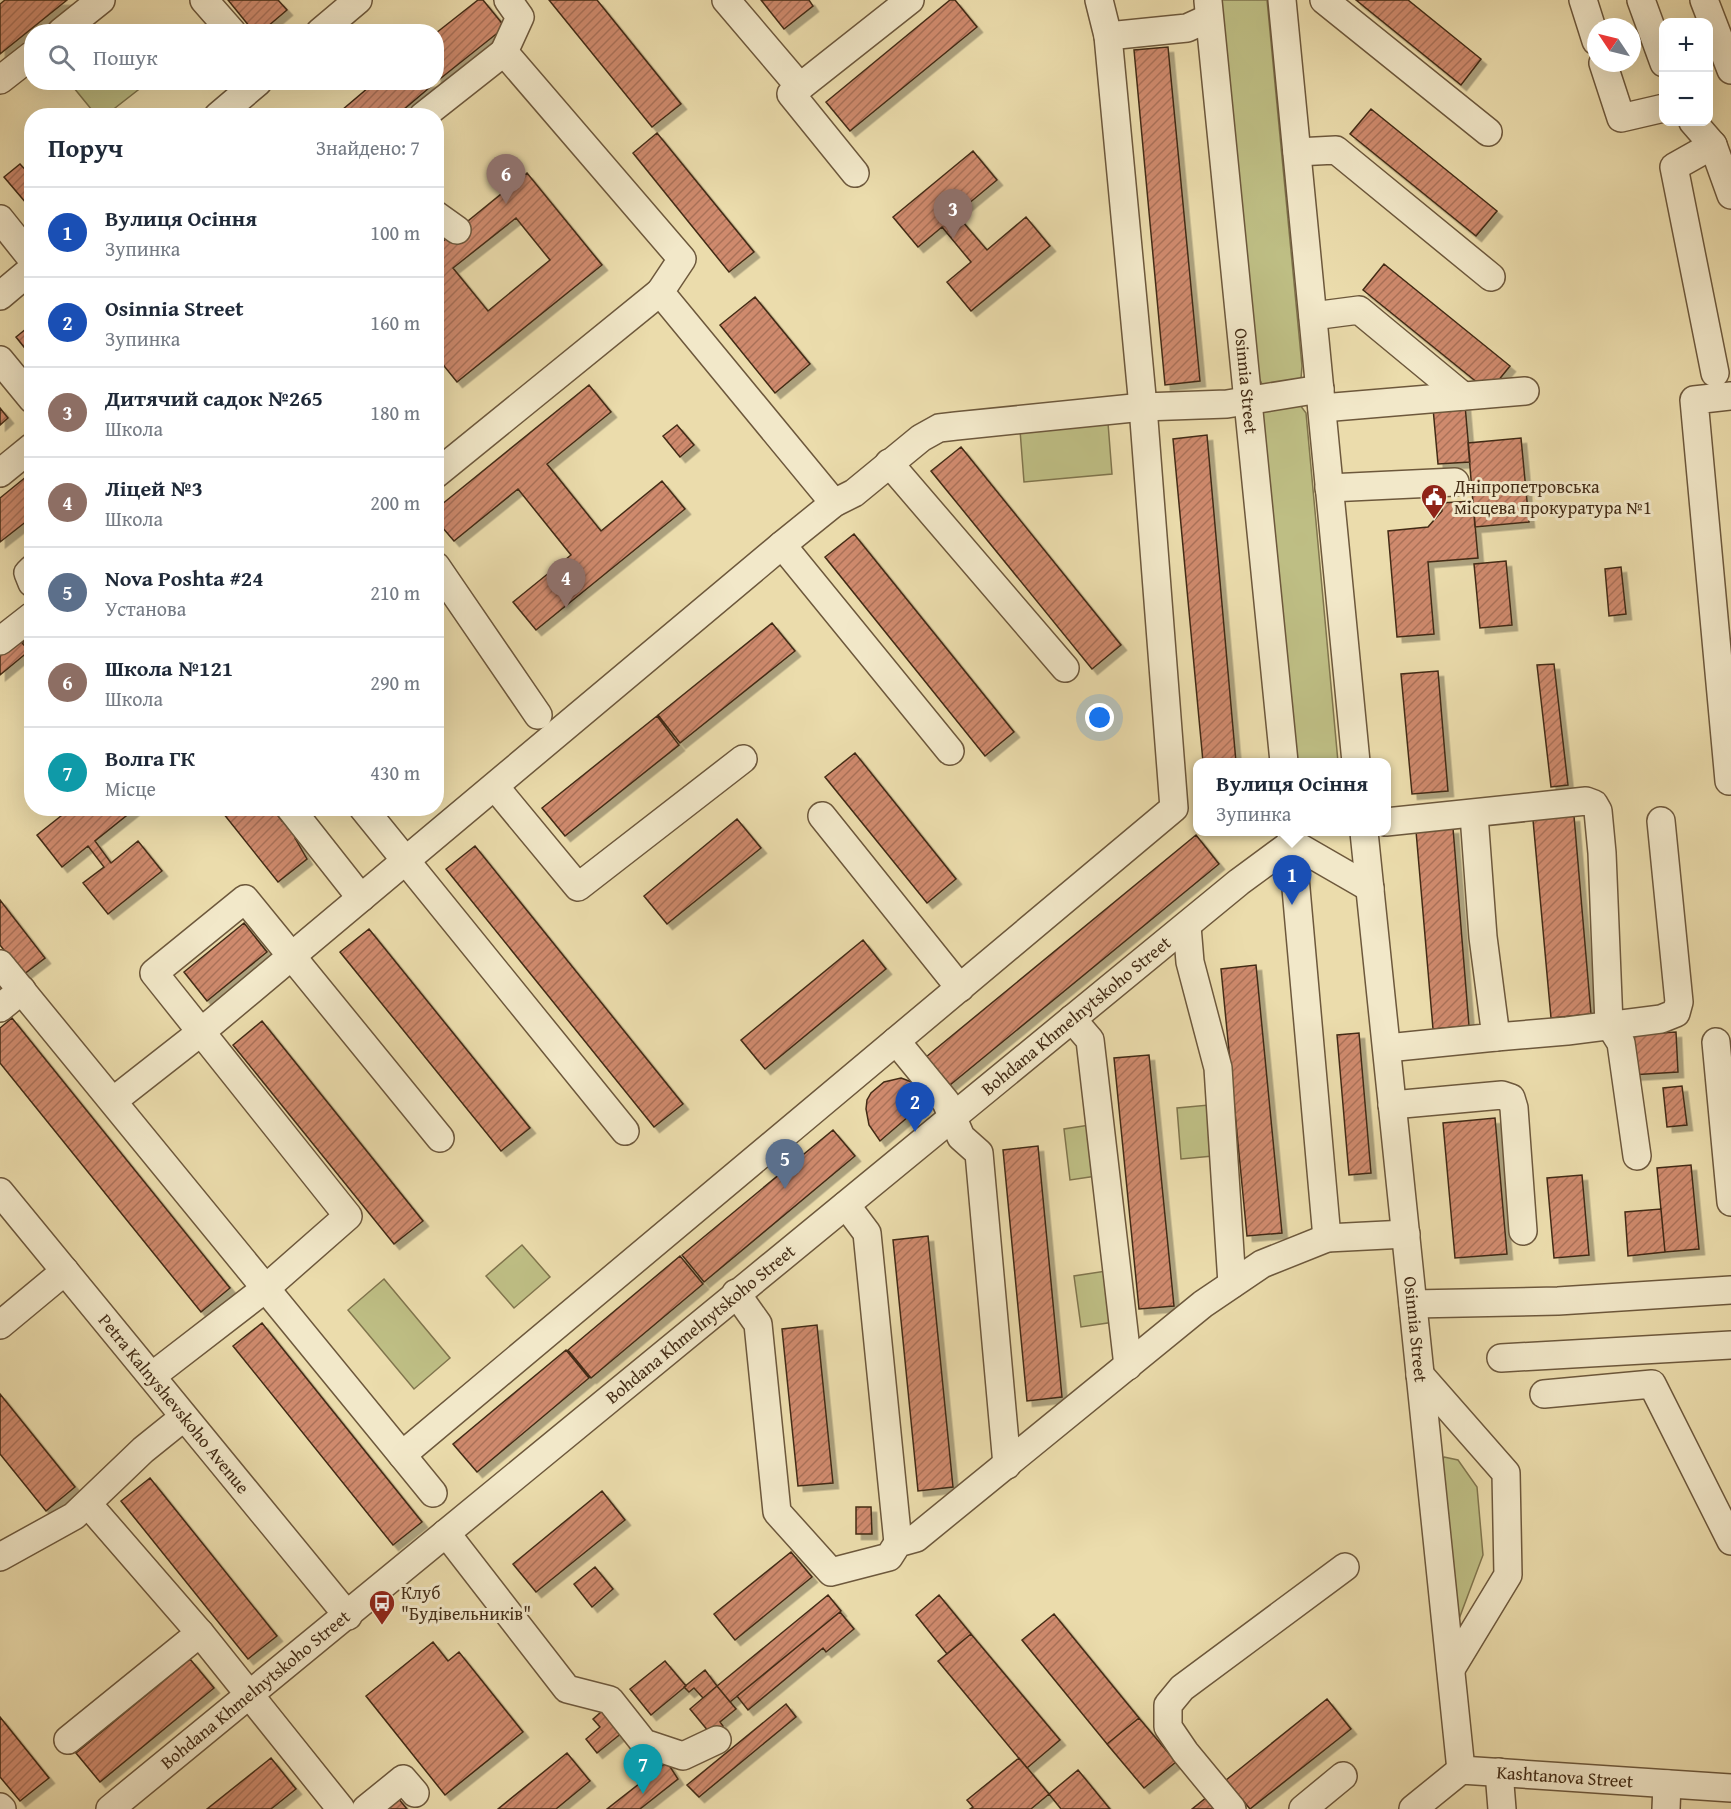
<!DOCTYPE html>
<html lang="uk">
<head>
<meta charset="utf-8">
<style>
  :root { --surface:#fff; --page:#f6f6f7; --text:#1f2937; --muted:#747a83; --line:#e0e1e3; --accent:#7c3aed }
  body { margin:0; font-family:"Gentium Book Plus",serif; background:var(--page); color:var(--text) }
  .controls { position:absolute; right:18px; top:18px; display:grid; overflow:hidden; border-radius:12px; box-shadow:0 6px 24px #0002 }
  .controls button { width:54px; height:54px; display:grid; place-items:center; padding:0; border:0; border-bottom:2px solid var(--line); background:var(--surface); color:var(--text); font:30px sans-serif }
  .compass { position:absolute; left:1587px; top:18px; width:54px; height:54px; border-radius:50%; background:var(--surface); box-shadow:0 6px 24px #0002; rotate:305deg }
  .you { position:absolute; left:1100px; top:718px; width:21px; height:21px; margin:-15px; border:4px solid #fff; border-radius:50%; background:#1a73e8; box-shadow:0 0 0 9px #1a73e833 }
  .badge { display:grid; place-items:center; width:39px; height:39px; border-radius:50%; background:var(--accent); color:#fff; font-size:20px; font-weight:700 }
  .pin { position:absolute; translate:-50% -50px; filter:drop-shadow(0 2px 3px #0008) }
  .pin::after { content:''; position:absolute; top:32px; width:21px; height:18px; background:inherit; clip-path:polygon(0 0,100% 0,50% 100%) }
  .popup { position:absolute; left:1193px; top:758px; width:198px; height:78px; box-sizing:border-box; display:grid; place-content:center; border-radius:12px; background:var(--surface); filter:drop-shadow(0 2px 4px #0005); font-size:20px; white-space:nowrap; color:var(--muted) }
  .popup b { font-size:22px; color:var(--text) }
  .popup::after { content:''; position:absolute; left:50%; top:100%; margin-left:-12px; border:12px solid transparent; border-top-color:var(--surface) }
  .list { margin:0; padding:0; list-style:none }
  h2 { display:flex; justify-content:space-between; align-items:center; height:78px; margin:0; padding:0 24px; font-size:26px }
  h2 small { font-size:20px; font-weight:400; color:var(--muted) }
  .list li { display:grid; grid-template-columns:39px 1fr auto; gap:18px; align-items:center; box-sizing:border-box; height:90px; padding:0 24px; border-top:2px solid var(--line) }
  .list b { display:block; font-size:22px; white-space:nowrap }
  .list p { margin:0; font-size:20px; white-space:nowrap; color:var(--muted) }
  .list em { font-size:20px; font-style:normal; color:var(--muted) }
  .icon { flex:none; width:33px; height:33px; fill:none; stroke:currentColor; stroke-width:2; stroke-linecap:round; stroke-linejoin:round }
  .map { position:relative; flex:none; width:1731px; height:1809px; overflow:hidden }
  .search { position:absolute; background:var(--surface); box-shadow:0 6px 24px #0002; left:24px; top:24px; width:420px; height:66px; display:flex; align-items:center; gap:15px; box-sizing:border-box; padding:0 21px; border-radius:24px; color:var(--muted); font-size:22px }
  .panel { position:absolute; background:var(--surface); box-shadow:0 6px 24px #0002; left:24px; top:108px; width:420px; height:708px; border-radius:24px }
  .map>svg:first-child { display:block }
  .green { fill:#bebe84; stroke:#80754d; stroke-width:1.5 }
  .building { fill:url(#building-hatch); stroke:#432c16; stroke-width:1.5; fill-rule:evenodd; filter:url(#shadow) }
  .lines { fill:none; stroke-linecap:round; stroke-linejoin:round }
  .minor-casing { stroke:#6d583c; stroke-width:30 }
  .minor { stroke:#f2e8c9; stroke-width:27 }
  .labels { text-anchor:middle; stroke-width:6; stroke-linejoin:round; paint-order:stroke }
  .street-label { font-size:18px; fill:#432c16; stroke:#f2e8c9 }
  .poi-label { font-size:18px; fill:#432c16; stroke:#f2e8c9; text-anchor:start }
</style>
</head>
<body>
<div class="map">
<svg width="1731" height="1809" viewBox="0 0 1731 1809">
  <defs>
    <pattern id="building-hatch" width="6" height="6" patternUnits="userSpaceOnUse" patternTransform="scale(1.5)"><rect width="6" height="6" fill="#cf8a6d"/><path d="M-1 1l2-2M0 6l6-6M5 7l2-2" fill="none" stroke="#aa7159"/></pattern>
    <filter id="shadow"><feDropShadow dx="5.5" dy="5.5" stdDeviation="0" flood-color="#0004"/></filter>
  </defs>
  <rect width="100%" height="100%" fill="#ebdcac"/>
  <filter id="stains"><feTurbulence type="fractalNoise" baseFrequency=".00333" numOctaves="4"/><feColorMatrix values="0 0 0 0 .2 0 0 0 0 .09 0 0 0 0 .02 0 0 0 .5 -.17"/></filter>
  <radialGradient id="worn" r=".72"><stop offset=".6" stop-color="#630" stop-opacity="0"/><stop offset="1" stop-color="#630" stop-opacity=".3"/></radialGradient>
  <path class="green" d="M1220,0H1267L1302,366L1301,379L1273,389L1262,384L1258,376Z
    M80,83V82L147,83L106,115H96L74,88Z
    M1300,405L1306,413L1338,762H1297L1261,415L1263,409Z
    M1108,423L1112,474L1024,482L1020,430Z
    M1209,1105L1213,1156L1181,1159L1177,1108Z
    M1096,1124L1103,1175L1070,1180L1064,1129Z
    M522,1245L550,1277L514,1308L486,1276Z
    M1106,1271L1114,1322L1081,1327L1074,1276Z
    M384,1279L450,1358L414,1389L348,1310Z
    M1444,1457L1458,1460L1477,1487L1483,1555L1459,1619L1441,1464Z"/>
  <path class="building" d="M5,0H67L0,54V4Z
    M228,0H278L287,10L261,32H254Z
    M478,0H483L505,27L436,82V33Z
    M549,0H597L681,104L652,127Z
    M761,0H809L813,6L784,29Z
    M950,0H955L977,27L850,131L826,102Z
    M1356,0H1408L1481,59L1461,85Z
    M1168,47L1200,381L1165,385L1134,50Z
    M375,82H436L396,116H335Z
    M1371,109L1497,211L1476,236L1350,134Z
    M657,133L754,252L729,272L633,153Z
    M973,151L997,180L956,214L987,250L1026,217L1050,246L971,311L947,282L971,262L942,227L918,247L893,217Z
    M20,164L32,177V210L4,177Z
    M527,173L602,265L457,382L436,356V247ZM516,218L550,260L488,311L453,268Z
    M1384,264L1510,366L1489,392L1363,290Z
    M755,297L810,364L775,393L720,325Z
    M32,324V357L16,337Z
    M589,385L611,412L547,464L601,531L662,481L685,509L536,630L513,602L571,555L518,489L454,541L436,520V509Z
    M1465,405L1470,462L1438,464L1433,408Z
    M0,408L8,418L0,425Z
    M677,425L694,445L680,457L663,436Z
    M1207,435L1236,762H1203L1173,439Z
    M1521,438L1529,522L1475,527L1468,443Z
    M961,447L1121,645L1092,669L931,471Z
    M32,472V517L0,542V498Z
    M1473,501L1478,558L1428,562L1434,634L1397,637L1388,531L1428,527L1442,511L1441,503Z
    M854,534L1014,732L985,756L825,557Z
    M1506,561L1512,625L1480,628L1474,564Z
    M1621,567L1626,614L1609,616L1605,569Z
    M772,623L795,651L680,743L658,715Z
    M30,634L32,636V652L22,640Z
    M18,638L29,651L0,675V653Z
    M1554,664L1568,785L1551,787L1537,665Z
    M1438,671L1448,791L1412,794L1401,674Z
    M657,716L679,745L565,836L542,808Z
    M855,753L956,879L927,903L825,777Z
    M71,808H136L95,841L111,863L138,841L162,871L108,914L83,883L104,867L88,846L62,867L37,835Z
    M219,808H272L282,821L288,816L302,833L295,838L307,859L278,882Z
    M1574,816L1591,1014L1551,1018L1533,820Z
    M737,819L761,848L667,924L644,896Z
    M1453,828L1469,1026L1433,1029L1416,831Z
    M1196,835L1219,864L950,1085L926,1057Z
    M475,846L683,1104L654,1127L446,869Z
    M0,900L45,958L23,975L0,945Z
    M244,923L267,952L207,1001L184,972Z
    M369,929L530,1128L501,1151L340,952Z
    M863,940L886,969L765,1069L741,1040Z
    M1256,965L1282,1233L1247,1236L1221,969Z
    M12,1018L230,1288L201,1312L0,1063V1028Z
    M262,1021L423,1221L394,1244L233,1045Z
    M1676,1032L1678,1072L1631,1075L1630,1035Z
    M1359,1033L1371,1173L1349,1175L1337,1035Z
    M1149,1055L1174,1306L1139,1309L1114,1058Z
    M901,1078L917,1084L930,1098L880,1141L869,1125L866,1109L867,1100L871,1093L884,1082Z
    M1682,1086L1687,1125L1667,1127L1663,1088Z
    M1495,1118L1507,1254L1455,1258L1443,1123Z
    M833,1130L855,1156L704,1282L682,1255Z
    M1038,1146L1062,1397L1027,1401L1003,1150Z
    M1691,1165L1699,1249L1665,1252L1657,1168Z
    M1582,1175L1589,1255L1554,1258L1547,1178Z
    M1661,1209L1665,1252L1628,1256L1625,1212Z
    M928,1236L953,1487L918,1491L893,1240Z
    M680,1256L703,1284L591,1378L568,1350Z
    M262,1323L422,1522L393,1545L233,1346Z
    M817,1325L833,1483L798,1486L782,1329Z
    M566,1350L589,1378L477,1472L453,1444Z
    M0,1394L75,1487L46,1511L0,1454Z
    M150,1478L277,1636L248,1659L121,1501Z
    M602,1491L625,1520L536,1592L513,1564Z
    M856,1507H871L872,1534H856Z
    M791,1552L812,1577L735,1640L714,1614Z
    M595,1567L613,1589L592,1607L574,1584Z
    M828,1595L841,1611L730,1702L717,1686Z
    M939,1595L971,1634L947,1654L916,1615Z
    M840,1612L854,1629L826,1652L823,1648L748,1710L737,1696Z
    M1054,1614L1139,1718L1107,1744L1022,1640Z
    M971,1634L1060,1740L1027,1768L938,1661Z
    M433,1642L448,1661L459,1652L523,1732L445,1795L366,1696Z
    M190,1659L214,1688L100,1782L76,1753Z
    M665,1661L686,1686L651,1715L630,1689Z
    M705,1670L717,1686L703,1698L694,1688L689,1692L684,1687Z
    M717,1686L736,1709L720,1722L723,1726L718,1730L716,1727L709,1732L690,1709Z
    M1327,1699L1351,1729L1250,1809L1226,1780Z
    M786,1704L796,1717L699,1797L687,1785Z
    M609,1705L628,1728L597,1753L586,1739L600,1727L593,1719Z
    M0,1717L49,1778L20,1801L0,1777Z
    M1139,1718L1176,1762L1144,1788L1107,1744Z
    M567,1753L590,1781L556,1809H498Z
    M271,1758L296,1789L271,1809H207Z
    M1019,1758L1049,1794L1031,1809H970L973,1807L967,1800Z
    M667,1762L678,1779L640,1809H607Z
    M1078,1770L1110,1809H1061L1049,1794Z
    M1207,1797L1217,1809H1192Z
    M398,1798L407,1809H384Z"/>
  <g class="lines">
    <g class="minor-casing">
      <g id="minor">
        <path d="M204,0L232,32"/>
        <path d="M508,0L520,17L504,52L682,259L660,292L834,503"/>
        <path d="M726,0L800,87"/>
        <path d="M1099,0L1108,36"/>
        <path d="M1282,0L1356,762"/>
        <path d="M1324,0L1488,132"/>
        <path d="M1583,0L1596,41"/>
        <path d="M1641,0L1664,63"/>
        <path d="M1704,0L1731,70"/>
        <path id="s1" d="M1208,1L1284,762"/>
        <path d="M61,32L101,0"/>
        <path d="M320,32L358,0"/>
        <path d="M1603,63L1621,118L1664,108"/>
        <path d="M0,80L32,55"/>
        <path d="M218,116L258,82"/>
        <path d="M423,116L504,52"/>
        <path d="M1693,122L1713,145L1731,195"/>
        <path d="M1713,145L1674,167L1715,373"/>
        <path d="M1297,152L1336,150L1491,277"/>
        <path d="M855,173L791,94L910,0"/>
        <path d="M436,215L457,230"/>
        <path d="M0,219L32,259"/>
        <path d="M0,296L32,269"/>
        <path d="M1313,316L1359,310L1463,396"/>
        <path d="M0,360L32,399"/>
        <path d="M1322,408L1525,391"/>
        <path d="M889,463L1065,668"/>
        <path d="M0,473L32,447"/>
        <path d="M436,474L660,292"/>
        <path d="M1329,488L1455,482"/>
        <path d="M782,545L950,751"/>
        <path d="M436,566L538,715"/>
        <path d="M32,569L28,573L32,583"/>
        <path d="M0,641L32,616"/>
        <path d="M1729,781L1694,400L1731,396"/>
        <path d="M496,788L578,887L743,759"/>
        <path d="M290,808L361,898"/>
        <path d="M363,808L625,1131"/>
        <path d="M822,816L960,988"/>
        <path d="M1386,822L1586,801L1594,804L1598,811L1602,853L1609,1024L1621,1043L1637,1156"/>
        <path d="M1291,832L1327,1238"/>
        <path id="s2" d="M1364,832L1461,1770"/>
        <path d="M1292,843L1370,888"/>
        <path d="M1187,926L1190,962L1218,1068L1232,1284"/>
        <path d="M0,964L402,1455"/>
        <path d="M0,1008L22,990"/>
        <path d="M1072,1019L1090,1040L1128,1366"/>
        <path d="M1496,1037L1567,1031L1661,1019L1676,1013L1679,1002L1661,821"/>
        <path d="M896,1041L946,1102L961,1137L979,1153L1007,1465"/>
        <path d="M1716,1042L1731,1202"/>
        <path d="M1387,1048L1496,1037L1483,937L1474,815"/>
        <path d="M113,1101L201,1032L782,545L834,503L854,493L921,438L939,428L956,426L1143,407L1227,404L1320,389"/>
        <path d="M1392,1105L1502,1095L1511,1098L1514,1108L1523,1231"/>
        <path id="s3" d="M0,1192L348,1616"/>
        <path d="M846,1205L867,1233L898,1543"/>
        <path d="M736,1293L758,1324L777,1512L831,1572L889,1557L898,1543L916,1538L1203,1304L1262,1264L1327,1238L1406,1234"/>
        <path d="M1413,1304L1558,1301L1731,1290"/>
        <path d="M0,1325L65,1271"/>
        <path d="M1501,1358L1731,1345"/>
        <path d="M1420,1375L1506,1473L1508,1575L1451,1669"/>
        <path d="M152,1376L266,1288L348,1216L154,973L245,899L440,1138"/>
        <path d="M1544,1394L1652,1384L1731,1541"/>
        <path d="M433,1493L402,1455L1174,808L1143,407L1108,36L1187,28L1209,18"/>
        <path d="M446,1533L567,1689L610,1700L644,1743L683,1756L717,1740"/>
        <path d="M0,1557L74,1516L143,1450L184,1417"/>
        <path d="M200,1633L341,1809"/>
        <path d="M68,1740L200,1633L88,1504"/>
        <path d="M1499,1772L1502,1809"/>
        <path d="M0,1807L2,1809"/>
        <path id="s4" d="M110,1809L1239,882L1292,843"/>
        <path d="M366,1809L403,1779L415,1793"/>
        <path d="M1232,1809L1185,1752L1168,1727V1705L1182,1688L1345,1567"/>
        <path d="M1303,1809L1343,1776"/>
        <path id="s5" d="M1413,1809L1461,1770L1731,1788"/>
        <path d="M1666,1809L1667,1784"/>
      </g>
    </g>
    <use href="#minor" class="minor"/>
  </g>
  <defs>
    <g id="civic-pin" transform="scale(1.35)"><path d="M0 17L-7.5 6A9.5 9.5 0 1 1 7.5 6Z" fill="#8f2418" stroke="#f2e8c9"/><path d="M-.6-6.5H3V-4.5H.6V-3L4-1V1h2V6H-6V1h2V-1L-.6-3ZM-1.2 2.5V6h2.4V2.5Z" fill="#fff"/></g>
    <g id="bus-pin" transform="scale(1.35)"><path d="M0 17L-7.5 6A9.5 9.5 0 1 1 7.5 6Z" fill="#8f2418" stroke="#f2e8c9"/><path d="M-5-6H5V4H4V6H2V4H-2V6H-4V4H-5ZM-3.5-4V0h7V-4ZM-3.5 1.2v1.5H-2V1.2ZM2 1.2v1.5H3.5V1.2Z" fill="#fff"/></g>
  </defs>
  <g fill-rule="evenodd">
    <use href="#civic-pin" x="1434" y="497"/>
    <use href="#bus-pin" x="382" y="1603"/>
  </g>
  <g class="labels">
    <g class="street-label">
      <text dy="6" stroke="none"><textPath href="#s1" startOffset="382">Osinnia Street</textPath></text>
      <text dy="6" stroke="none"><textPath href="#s4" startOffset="1250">Bohdana Khmelnytskoho Street</textPath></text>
      <text dy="6" stroke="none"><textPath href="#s4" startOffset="764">Bohdana Khmelnytskoho Street</textPath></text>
      <text dy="6" stroke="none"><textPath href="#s2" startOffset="500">Osinnia Street</textPath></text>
      <text dy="6" stroke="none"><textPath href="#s3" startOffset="274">Petra Kalnyshevskoho Avenue</textPath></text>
      <text dy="6" stroke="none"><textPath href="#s4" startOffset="188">Bohdana Khmelnytskoho Street</textPath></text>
      <text dy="6" stroke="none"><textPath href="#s5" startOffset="166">Kashtanova Street</textPath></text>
    </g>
    <g class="poi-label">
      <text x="1454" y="493">Дніпропетровська<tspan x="1454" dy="21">місцева прокуратура №1</tspan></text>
      <text x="401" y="1599">Клуб<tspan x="401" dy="21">"Будівельників"</tspan></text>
    </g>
  </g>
  <rect width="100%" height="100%" filter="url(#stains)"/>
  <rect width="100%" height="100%" fill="url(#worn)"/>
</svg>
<div class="controls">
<button>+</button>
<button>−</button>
</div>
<svg class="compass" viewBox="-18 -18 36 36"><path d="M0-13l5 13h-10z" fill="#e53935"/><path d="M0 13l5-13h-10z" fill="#747a83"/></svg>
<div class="you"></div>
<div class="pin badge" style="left:1292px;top:905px;background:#1a4fb4">1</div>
<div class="popup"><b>Вулиця Осіння</b>Зупинка</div>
<div class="pin badge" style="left:915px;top:1132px;background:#1a4fb4">2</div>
<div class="pin badge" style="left:953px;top:239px;background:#8d6e63">3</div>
<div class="pin badge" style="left:566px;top:608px;background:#8d6e63">4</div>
<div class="pin badge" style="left:785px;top:1189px;background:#5c6f8a">5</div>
<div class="pin badge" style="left:506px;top:204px;background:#8d6e63">6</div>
<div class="pin badge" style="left:643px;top:1794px;background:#0f9aa8">7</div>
<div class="search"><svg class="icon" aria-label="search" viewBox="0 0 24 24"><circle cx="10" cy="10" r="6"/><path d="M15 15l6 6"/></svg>Пошук</div>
<section class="panel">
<h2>Поруч<small>Знайдено: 7</small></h2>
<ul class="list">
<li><span class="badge" style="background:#1a4fb4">1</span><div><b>Вулиця Осіння</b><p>Зупинка</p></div><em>100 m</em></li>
<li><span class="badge" style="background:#1a4fb4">2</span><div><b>Osinnia Street</b><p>Зупинка</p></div><em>160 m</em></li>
<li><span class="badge" style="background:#8d6e63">3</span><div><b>Дитячий садок №265</b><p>Школа</p></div><em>180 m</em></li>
<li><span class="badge" style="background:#8d6e63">4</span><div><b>Ліцей №3</b><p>Школа</p></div><em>200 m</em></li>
<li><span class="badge" style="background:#5c6f8a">5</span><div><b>Nova Poshta #24</b><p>Установа</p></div><em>210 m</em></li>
<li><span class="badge" style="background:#8d6e63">6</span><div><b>Школа №121</b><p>Школа</p></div><em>290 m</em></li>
<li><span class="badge" style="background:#0f9aa8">7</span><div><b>Волга ГК</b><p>Місце</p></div><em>430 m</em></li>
</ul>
</section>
</div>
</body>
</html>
